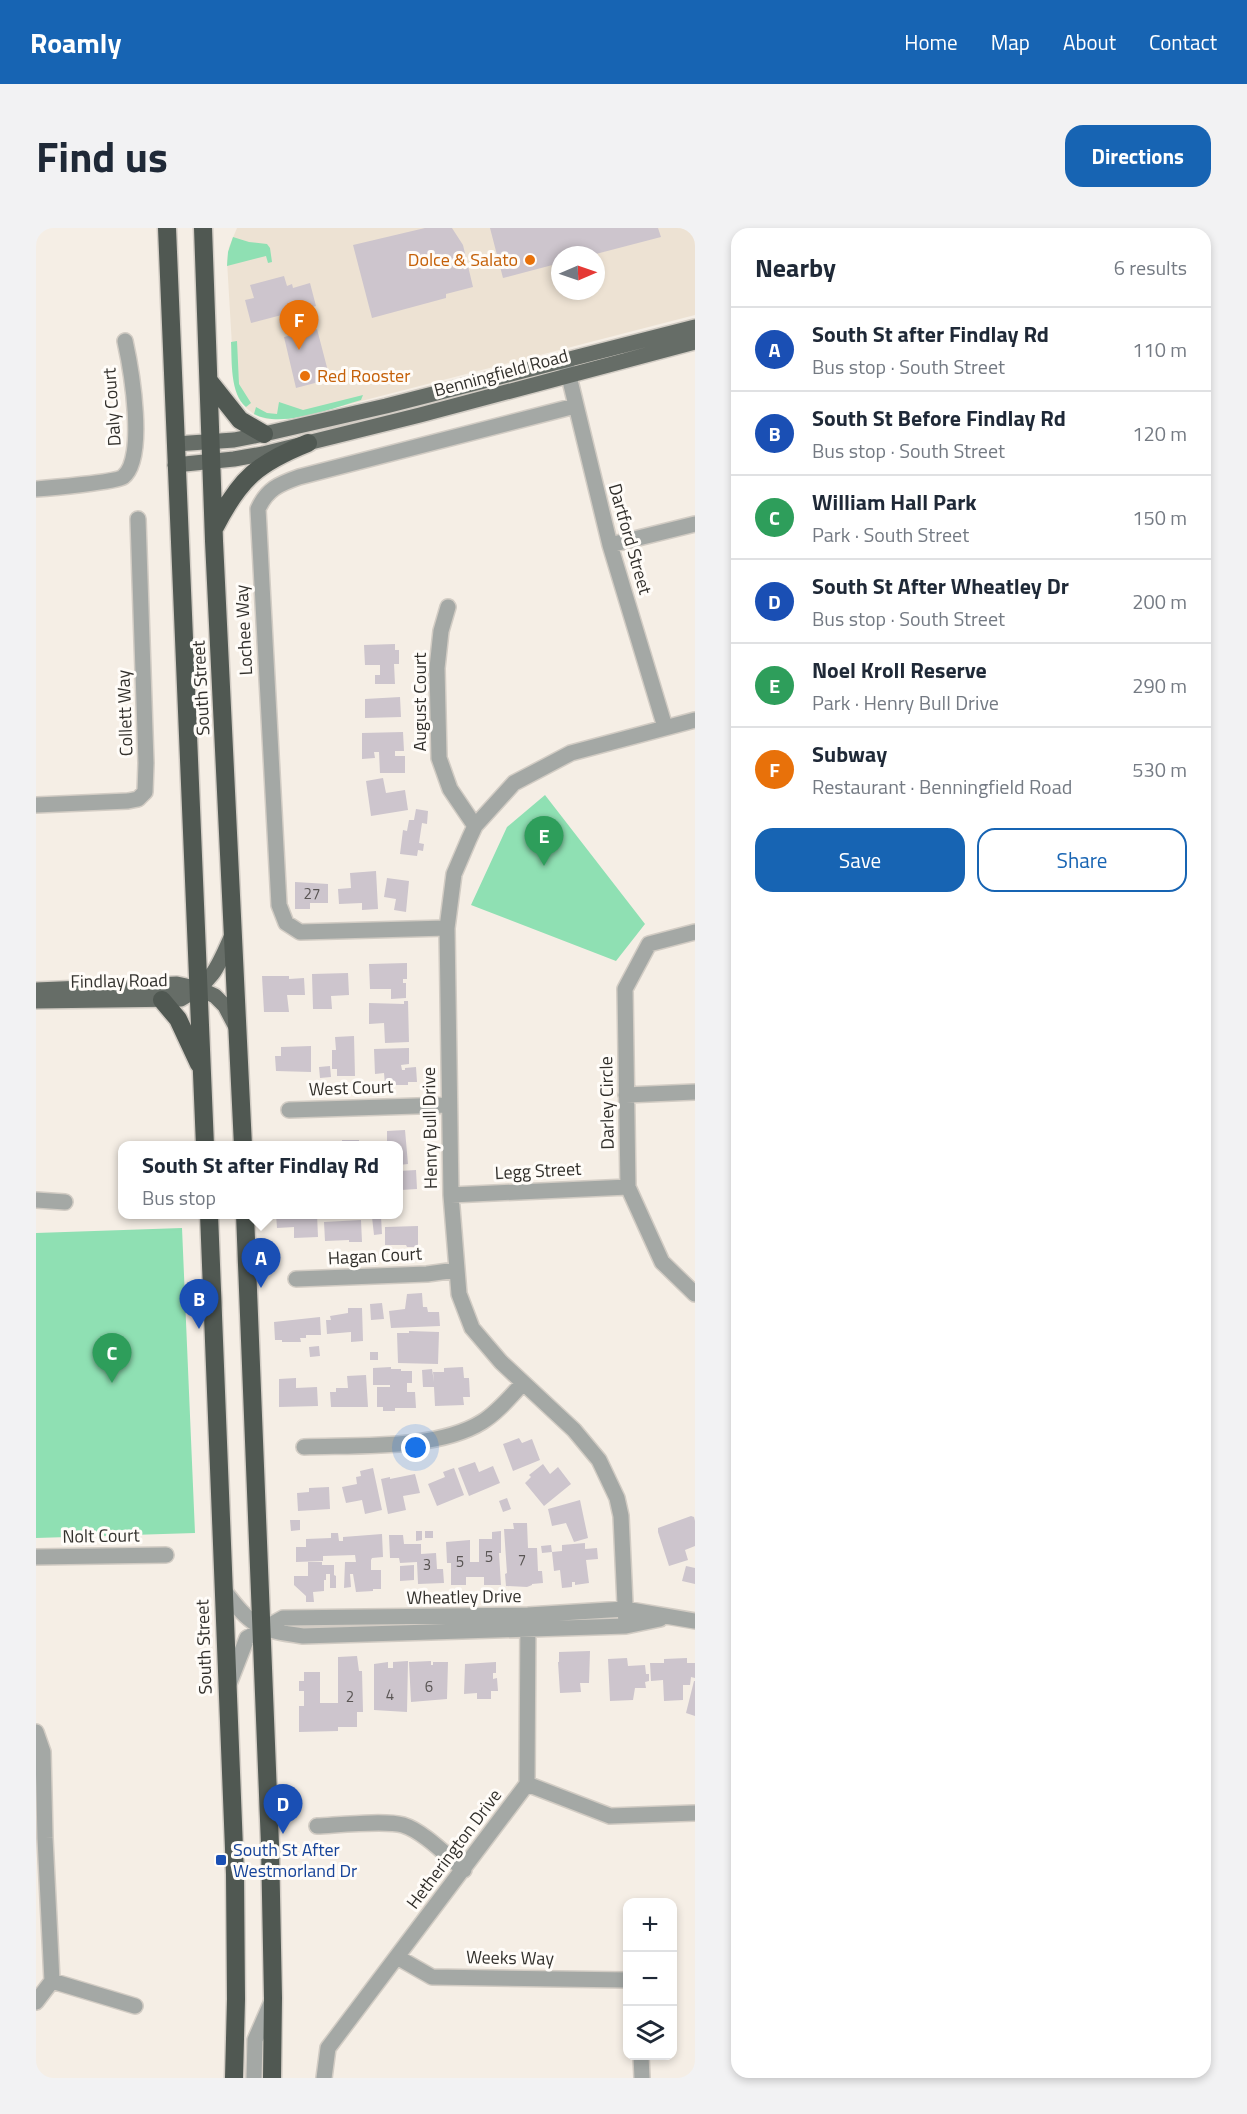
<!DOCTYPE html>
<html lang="en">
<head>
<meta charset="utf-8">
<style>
  :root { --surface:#fff; --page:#f2f2f3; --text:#1f2937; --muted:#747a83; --line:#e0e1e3; --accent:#1764b3 }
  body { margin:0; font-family:"Titillium Web",sans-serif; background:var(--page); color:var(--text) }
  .controls { position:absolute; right:18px; bottom:18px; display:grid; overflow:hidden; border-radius:12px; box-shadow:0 3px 9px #0003 }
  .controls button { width:54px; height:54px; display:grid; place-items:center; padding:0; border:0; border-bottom:2px solid var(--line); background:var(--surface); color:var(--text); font:30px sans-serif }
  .compass { position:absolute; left:515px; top:18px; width:54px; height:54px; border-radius:50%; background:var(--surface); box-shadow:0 3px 9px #0003; rotate:88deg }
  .you { position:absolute; left:380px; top:1220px; width:21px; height:21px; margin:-15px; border:4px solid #fff; border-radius:50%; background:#1a73e8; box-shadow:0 0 0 9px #1a73e833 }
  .badge { display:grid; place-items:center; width:39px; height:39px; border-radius:50%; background:var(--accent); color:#fff; font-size:20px; font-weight:700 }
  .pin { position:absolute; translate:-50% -50px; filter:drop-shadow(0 2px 3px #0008) }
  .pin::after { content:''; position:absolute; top:32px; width:21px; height:18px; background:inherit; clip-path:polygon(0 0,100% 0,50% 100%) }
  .popup { position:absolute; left:82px; top:913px; width:285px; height:78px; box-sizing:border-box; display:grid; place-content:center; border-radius:12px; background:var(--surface); filter:drop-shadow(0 2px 4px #0005); font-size:20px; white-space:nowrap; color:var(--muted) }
  .popup b { font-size:22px; color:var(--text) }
  .popup::after { content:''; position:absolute; left:50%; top:100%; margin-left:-12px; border:12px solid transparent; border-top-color:var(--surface) }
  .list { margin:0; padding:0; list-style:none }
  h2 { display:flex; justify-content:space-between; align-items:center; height:78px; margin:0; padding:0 24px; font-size:26px }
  h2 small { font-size:20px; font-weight:400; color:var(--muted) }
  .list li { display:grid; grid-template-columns:39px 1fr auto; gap:18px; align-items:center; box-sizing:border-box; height:84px; padding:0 24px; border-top:2px solid var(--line) }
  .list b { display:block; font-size:22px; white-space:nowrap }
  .list p { margin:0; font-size:20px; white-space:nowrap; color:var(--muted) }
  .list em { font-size:20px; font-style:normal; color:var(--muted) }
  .actions { display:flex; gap:12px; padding:18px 24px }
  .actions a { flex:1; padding:14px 0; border:2px solid var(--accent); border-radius:18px; text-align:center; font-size:21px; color:var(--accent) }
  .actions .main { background:var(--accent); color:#fff }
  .icon { flex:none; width:33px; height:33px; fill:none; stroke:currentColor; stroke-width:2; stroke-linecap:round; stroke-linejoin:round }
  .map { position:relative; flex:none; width:659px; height:1850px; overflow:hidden; border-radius:18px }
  header { display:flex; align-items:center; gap:36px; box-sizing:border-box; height:84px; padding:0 30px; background:var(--accent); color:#fff }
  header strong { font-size:28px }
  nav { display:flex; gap:33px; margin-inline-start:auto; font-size:21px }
  .intro { display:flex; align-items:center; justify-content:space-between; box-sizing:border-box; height:144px; padding:0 36px }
  h1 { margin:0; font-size:42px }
  .button { padding:15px 27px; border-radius:18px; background:var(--accent); color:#fff; font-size:21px; font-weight:700 }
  main { display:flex; gap:36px; padding:0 36px }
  aside { flex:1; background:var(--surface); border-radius:18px; box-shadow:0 3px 9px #0003 }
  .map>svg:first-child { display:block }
  .built { fill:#ede2d3; fill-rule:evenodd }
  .green { fill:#8fe0b3 }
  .building { fill:#cdc5cd }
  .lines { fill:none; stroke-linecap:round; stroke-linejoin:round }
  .minor-casing { stroke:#d2ccc4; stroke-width:18 }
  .major-casing { stroke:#d2ccc4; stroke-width:18 }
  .highway-casing { stroke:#d2ccc4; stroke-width:21 }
  .minor { stroke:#a4a8a5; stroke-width:15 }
  .major { stroke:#666d67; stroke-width:15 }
  .highway { stroke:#505852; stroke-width:18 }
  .food-dot { fill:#e8710a; stroke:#fffcf8; stroke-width:2 }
  .transit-dot { fill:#1a4fb4; stroke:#fffcf8; stroke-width:2 }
  .labels { text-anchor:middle; stroke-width:6; stroke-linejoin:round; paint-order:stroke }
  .number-label { font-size:15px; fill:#595554 }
  .food-label { font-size:18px; fill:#c56008; stroke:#fffcf8; text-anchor:end }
  .street-label { font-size:18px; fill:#32302c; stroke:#fffcf8 }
  .transit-label { font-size:18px; fill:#164399; stroke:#fffcf8; text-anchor:start }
</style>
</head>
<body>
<header>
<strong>Roamly</strong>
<nav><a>Home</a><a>Map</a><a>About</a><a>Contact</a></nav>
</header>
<div class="intro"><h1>Find us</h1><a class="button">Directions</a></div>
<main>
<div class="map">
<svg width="659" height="1850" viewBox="0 0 659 1850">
  <rect width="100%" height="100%" fill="#f5eee5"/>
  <path class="built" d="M201,0H659V87L271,187L252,191H231L219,187L209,179L202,168L198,152L191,33L193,19ZM524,27H560V63H524Z"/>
  <path class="green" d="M197,9L213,14L231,16L234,20L236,34L232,35L230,28L191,38L192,24Z
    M201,113L203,156L215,175L210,179C194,166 196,133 195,114Z
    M327,167L325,172C297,180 245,201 218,186L220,179L231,185L241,186L243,174L267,182Z
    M509,567L609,696L580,733L435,677L471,599Z
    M146,1000L159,1305L0,1310V1005Z"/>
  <path class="building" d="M389,0H416L427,17L437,59L410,66V70L336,90L317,17Z
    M454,0H622L625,9L556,27H524V35L467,50Z
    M248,48L251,58L256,56L257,60L274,55L280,78L215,95L209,72L218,70L214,57Z
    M281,101L294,151L260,160L248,109Z
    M359,416V422H363V436H358L359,456H339V447H344V437H329L328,417Z
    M364,469L365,489L329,490V471Z
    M367,504L368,523H359V528H369V545H344L343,524H338L339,530L326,531V505Z
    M347,550L350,565L369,562L372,582L335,588L330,553Z
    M380,581L392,583L391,596L386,595L383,615L388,616L387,623L382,622L381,628L364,626L367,602L371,603L373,592H378Z
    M340,643L342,681L326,682V675L303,676L302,661L315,660L314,645Z
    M351,650L373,653L370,684L358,682L360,671L348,669Z
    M259,654L292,656V675H274V681H259Z
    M371,735V751H367V755H370V770L355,771V761H334L333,736Z
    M312,745L313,767L295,768L296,781H277L276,746Z
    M226,748H253V751L268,750L269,767H251L253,784H228Z
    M368,773H372L373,814L349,815L348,795L333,796V775L368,776Z
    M318,808L319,848H301V841H296V822H300L299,809Z
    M275,818V844L240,843L239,828H245V819Z
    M373,820V836L365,837L366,842H369V840L380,839L381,854H372V857H349L348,845L339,846L338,821Z
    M294,838L295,849L284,850L283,839Z
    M369,902L372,936L363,937V918H351V903Z
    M306,912H323V918H306Z
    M380,942L381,961L365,962L366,976H363V943Z
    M240,986H281L282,1009L258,1010V999L241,1000Z
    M345,988L346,1006L338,1007L336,989Z
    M325,992L326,1014H313V1012L289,1013L288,994Z
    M382,998V1019H371L370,1017H349V999Z
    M386,1065L387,1079H391L392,1084H403L404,1098L355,1100L353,1083L369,1081L371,1066Z
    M346,1075L348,1091L335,1092L334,1076Z
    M312,1080H326L327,1113L315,1114V1104L291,1106L290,1092H295L294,1088L312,1085Z
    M284,1089L285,1107H270V1110H264L265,1114H246V1112H239L238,1094Z
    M373,1103L403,1104L402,1136L362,1135L361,1105H373Z
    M283,1118L284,1128L274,1129L273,1119Z
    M334,1124H342V1132H334Z
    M355,1139V1141H365V1143H376V1155H371V1164H379L380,1180H359V1183H347V1179H341V1159H354V1157H337V1140Z
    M427,1139L428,1150H433L434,1169H427L428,1177L399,1178L398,1159H387L386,1142L396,1141L398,1154L397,1144H408V1140Z
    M330,1147L332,1179H295L294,1164H300V1160H312L311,1148Z
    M260,1150V1160L281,1159L282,1178L243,1179V1151Z
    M483,1210L486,1215L496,1211L504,1232L477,1243L467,1216Z
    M439,1234L443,1244L457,1238L464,1255L433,1268L422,1240Z
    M507,1236L514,1246L522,1239L535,1256L508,1278L489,1255L495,1249L493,1247Z
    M337,1240L346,1282L329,1286L326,1272L310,1275L306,1259L321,1256L320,1249L325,1248L324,1243Z
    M418,1240L428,1267L401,1278L392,1256L409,1249L407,1244Z
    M379,1246L384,1265L367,1268L370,1282L352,1286L345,1251L354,1249V1251Z
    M293,1259L294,1281L262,1283L261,1265L273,1264V1260Z
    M471,1270L475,1281L467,1284L463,1273Z
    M544,1272L552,1310L538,1314L530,1295L516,1298L512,1281Z
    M655,1288L658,1289L659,1293V1318L649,1322L652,1332L633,1338L622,1304V1300Z
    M254,1292H264V1302L255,1303Z
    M477,1295H491L492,1320H501L502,1343H506L507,1355L496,1356V1357L491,1359L470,1358L469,1346L471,1345L468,1301H478Z
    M380,1303H386V1312L380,1313Z
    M389,1303H397V1310H389Z
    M465,1303V1325H463L465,1357H448V1349H430V1357H415V1335H411L410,1314L434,1312V1334H443V1311H456V1304Z
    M295,1305H302L303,1313H307V1309L346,1306L347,1329L336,1330L335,1332V1342H345V1361H337V1363L320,1364L317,1346H314L315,1359L308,1360L309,1334H320L319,1327L287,1328V1333L260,1334V1319H270V1311L295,1310Z
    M353,1307H367L368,1316H385V1326L400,1325L401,1341H407L408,1355L382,1356L381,1334L364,1335L363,1330H354Z
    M549,1315V1321L561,1320L562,1331L550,1332L553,1355L539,1357V1354H536V1359L526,1360L524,1342L518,1343L516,1324L526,1323V1317Z
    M515,1317L516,1324L506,1325L505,1318Z
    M272,1334H286V1337H298V1347L300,1348V1360H294V1346H290V1352H288V1363L277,1364L278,1374H270V1368L258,1357V1348H272Z
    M378,1337V1352L364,1353V1338Z
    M650,1338L659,1340V1356L646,1353Z
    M554,1423L553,1455H544L545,1464L524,1465L522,1434H523V1424Z
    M321,1428L323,1443H326L327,1484H321V1499H302V1503L263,1504V1478H268V1463H263V1453H268V1444H284V1475H302V1429Z
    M591,1430L592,1438L609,1437L610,1446H613V1453L609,1454L610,1460H599L597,1472L574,1473L572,1431Z
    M651,1430V1435H659V1450L655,1449L654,1457H647V1472L628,1473L627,1452L615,1453L614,1435H628V1431Z
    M372,1433L371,1484L338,1482V1436L352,1434V1440H357V1434Z
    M395,1433V1437H397V1434H412L411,1471L375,1474L373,1434Z
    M460,1434V1445H457V1451L461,1450L462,1463H455V1471H441V1465L428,1466L429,1436Z
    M658,1453H659V1488L650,1485Z"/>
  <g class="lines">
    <g class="minor-casing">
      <path id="minor" d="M529,132L574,317L629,499
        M0,261C14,260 80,254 87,249C111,231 95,140 89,113
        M574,317L659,296
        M412,379L405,403L401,440L403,530L414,561L439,598
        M0,577L92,573L102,571L109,564L110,535L102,291
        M411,700L264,704L250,695L243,677L222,281C231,261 243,256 263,249L539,178
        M659,704L613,716L589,761L592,959L626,1034L659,1066
        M590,867L659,864
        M253,882L413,877
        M415,967L592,959
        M0,972L29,974
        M260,1051L391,1046L420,1042
        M268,1219C320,1217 401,1222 446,1194C462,1184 474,1169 487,1155
        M0,1329L130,1327
        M187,1361C215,1398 222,1402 267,1408L590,1398L624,1391
        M590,1398L585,1288L581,1270L563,1232L538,1202L465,1134L436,1100L423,1066L415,967L411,700L418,646L433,611L439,598L478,555L535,525L659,492
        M193,1456L211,1410L247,1390L492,1387L589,1381L659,1393
        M0,1504L7,1524L9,1610L16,1753L0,1774
        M491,1556L574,1588L659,1585
        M281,1598C302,1597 349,1592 367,1597C387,1603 411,1628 428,1642
        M361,1729L396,1749L592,1752
        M16,1753L99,1778
        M605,1828L606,1850
        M218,1850L219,1812L236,1773
        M288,1850L292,1820L491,1556L492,1387"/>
    </g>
    <g class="major-casing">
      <path id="major" d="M139,216L198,212L228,206L350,178L659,99
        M139,237L198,231L227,226L384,187L659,114
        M0,762L141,756L164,761L179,768L189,778L200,799
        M0,773L145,771C177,754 182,739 196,707"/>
    </g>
    <g class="highway-casing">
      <path id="highway" d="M131,0L169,918
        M167,0L178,313L207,918
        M173,153L204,192L228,206
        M179,299C204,250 222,235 272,215
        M126,772L142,791L163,836
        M173,986L199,1646L200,1771L198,1850
        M209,986L234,1617L237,1770L236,1850"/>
    </g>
    <use href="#minor" class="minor"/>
    <use href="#major" class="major"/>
    <use href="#highway" class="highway"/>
  </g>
  <g class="food-dot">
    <circle cx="494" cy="32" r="6"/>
    <circle cx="269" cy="148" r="6"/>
  </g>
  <rect class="transit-dot" x="179" y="1626" width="12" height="12" rx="3"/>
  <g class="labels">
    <g class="number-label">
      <text x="276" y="671">27</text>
      <text x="453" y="1334">5</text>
      <text x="486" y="1337">7</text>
      <text x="424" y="1339">5</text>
      <text x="391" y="1342">3</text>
      <text x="393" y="1464">6</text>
      <text x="354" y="1472">4</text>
      <text x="314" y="1474">2</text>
    </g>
    <g class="food-label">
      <text x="482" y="38">Dolce &amp; Salato</text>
      <text x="281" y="154" text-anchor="start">Red Rooster</text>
    </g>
    <g class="street-label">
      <text transform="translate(465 145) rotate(-15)" y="6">Benningfield Road</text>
      <text transform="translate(76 179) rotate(-94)" y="6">Daly Court</text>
      <text transform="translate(594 311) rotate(74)" y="6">Dartford Street</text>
      <text transform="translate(208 402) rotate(-93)" y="6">Lochee Way</text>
      <text transform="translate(165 460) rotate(-93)" y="6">South Street</text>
      <text transform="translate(384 474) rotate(-90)" y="6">August Court</text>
      <text transform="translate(89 485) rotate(-92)" y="6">Collett Way</text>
      <text transform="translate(83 753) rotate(-1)" y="6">Findlay Road</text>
      <text transform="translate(315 860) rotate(-2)" y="6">West Court</text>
      <text transform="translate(571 875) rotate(-91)" y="6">Darley Circle</text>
      <text transform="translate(394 900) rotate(-91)" y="6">Henry Bull Drive</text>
      <text transform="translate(502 943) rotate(-3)" y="6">Legg Street</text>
      <text transform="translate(339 1028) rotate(-3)" y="6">Hagan Court</text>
      <text transform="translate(65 1308) rotate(-1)" y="6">Nolt Court</text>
      <text transform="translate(428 1369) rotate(-1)" y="6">Wheatley Drive</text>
      <text transform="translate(168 1419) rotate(-92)" y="6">South Street</text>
      <text transform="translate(418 1621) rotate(-53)" y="6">Hetherington Drive</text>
      <text transform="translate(474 1730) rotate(1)" y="6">Weeks Way</text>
    </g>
    <g class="transit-label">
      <text x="197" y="1628">South St After<tspan x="197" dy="21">Westmorland Dr</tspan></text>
    </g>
  </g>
</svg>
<div class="controls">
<button>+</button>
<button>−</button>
<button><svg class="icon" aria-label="layers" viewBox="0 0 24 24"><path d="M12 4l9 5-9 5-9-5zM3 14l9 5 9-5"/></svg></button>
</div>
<svg class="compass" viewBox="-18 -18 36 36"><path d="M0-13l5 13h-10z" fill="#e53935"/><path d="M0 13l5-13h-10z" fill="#747a83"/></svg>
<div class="you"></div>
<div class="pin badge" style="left:225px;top:1060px;background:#1a4fb4">A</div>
<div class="popup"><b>South St after Findlay Rd</b>Bus stop</div>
<div class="pin badge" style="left:163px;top:1101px;background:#1a4fb4">B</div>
<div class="pin badge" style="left:76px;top:1155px;background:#2e9e5b">C</div>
<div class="pin badge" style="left:247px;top:1606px;background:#1a4fb4">D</div>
<div class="pin badge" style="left:508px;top:638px;background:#2e9e5b">E</div>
<div class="pin badge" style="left:263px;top:122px;background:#e8710a">F</div>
</div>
<aside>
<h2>Nearby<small>6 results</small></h2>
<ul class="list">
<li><span class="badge" style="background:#1a4fb4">A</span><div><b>South St after Findlay Rd</b><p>Bus stop · South Street</p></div><em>110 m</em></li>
<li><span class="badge" style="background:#1a4fb4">B</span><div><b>South St Before Findlay Rd</b><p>Bus stop · South Street</p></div><em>120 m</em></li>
<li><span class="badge" style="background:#2e9e5b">C</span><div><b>William Hall Park</b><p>Park · South Street</p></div><em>150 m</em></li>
<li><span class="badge" style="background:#1a4fb4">D</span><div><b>South St After Wheatley Dr</b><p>Bus stop · South Street</p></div><em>200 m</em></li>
<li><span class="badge" style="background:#2e9e5b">E</span><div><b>Noel Kroll Reserve</b><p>Park · Henry Bull Drive</p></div><em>290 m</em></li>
<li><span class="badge" style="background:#e8710a">F</span><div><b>Subway</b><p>Restaurant · Benningfield Road</p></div><em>530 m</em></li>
</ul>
<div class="actions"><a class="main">Save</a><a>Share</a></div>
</aside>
</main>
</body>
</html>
